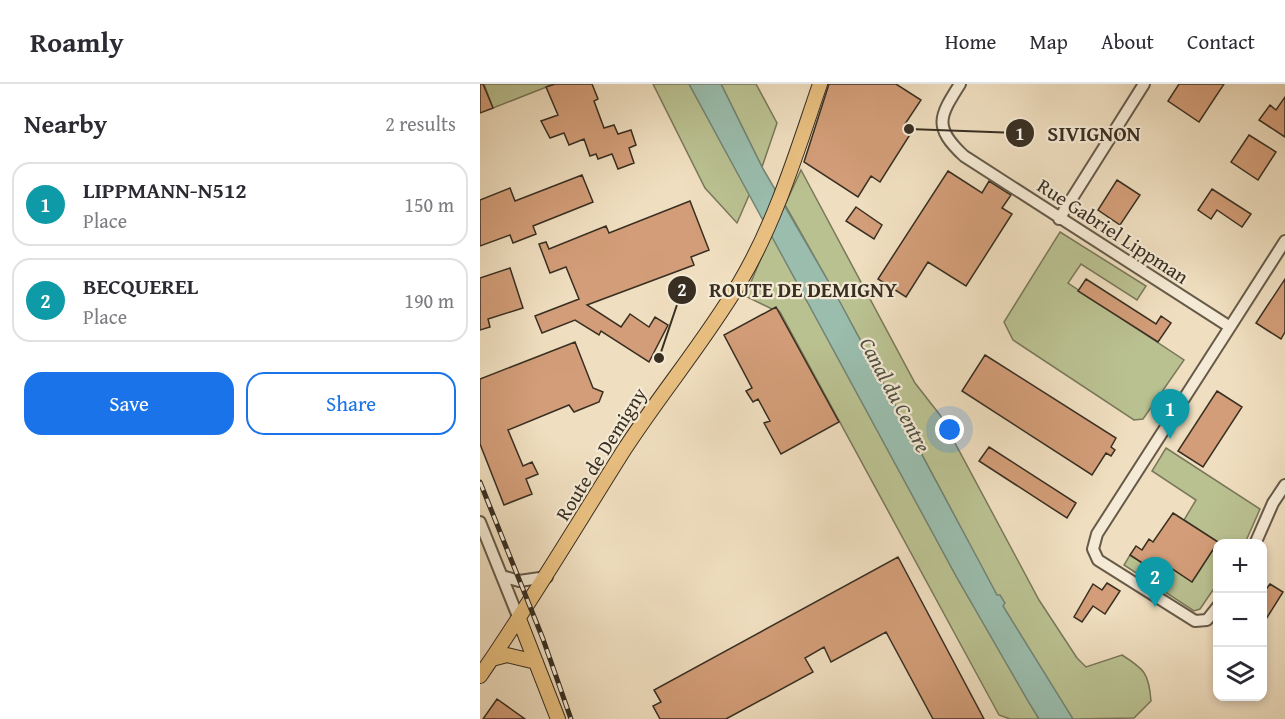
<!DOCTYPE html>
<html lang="en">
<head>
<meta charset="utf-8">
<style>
  :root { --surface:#fff; --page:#f2f2f3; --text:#2b2b33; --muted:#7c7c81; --line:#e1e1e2; --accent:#1a73e8 }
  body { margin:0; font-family:"Gentium Book Plus",serif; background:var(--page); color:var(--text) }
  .controls { position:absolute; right:18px; bottom:18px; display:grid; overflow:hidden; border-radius:12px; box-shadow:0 3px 9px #0003 }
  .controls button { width:54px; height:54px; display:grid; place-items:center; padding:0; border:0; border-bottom:2px solid var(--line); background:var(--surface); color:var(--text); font:30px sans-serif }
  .you { position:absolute; left:470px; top:346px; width:21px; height:21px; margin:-15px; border:4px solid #fff; border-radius:50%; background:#1a73e8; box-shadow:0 0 0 9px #1a73e833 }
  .badge { display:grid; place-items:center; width:39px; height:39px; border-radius:50%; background:var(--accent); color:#fff; font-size:20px; font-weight:700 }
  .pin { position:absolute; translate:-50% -50px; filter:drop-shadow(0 2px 3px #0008) }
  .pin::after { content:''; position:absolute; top:32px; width:21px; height:18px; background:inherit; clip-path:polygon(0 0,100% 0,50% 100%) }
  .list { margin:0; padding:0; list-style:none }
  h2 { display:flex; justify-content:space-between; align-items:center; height:78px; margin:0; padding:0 24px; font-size:26px }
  h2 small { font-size:20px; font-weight:400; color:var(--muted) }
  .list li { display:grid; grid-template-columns:39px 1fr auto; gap:18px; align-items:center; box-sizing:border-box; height:84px; margin:0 12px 12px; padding:0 12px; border:2px solid var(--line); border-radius:18px }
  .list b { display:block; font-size:22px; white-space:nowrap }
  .list p { margin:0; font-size:20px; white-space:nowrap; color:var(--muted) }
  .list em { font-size:20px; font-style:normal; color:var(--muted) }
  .actions { display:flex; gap:12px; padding:18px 24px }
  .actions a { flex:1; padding:14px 0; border:2px solid var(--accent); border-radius:18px; text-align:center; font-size:21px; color:var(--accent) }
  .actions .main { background:var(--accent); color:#fff }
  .icon { flex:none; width:33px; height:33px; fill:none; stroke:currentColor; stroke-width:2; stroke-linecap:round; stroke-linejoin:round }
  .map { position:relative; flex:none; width:805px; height:635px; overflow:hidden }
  header { display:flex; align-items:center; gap:36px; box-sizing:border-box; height:84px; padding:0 30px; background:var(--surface); border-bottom:2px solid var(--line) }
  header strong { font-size:28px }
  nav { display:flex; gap:33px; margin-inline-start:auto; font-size:21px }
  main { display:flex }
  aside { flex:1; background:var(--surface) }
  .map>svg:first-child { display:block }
  .green { fill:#bac191; stroke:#79785a; stroke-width:1.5 }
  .water { fill:#9abdad; stroke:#738475; stroke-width:1.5 }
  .building { fill:#d29d78; stroke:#382f22; stroke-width:1.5 }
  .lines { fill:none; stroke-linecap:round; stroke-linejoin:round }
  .minor-casing { stroke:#665b49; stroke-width:14 }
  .major-casing { stroke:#382f22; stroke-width:16 }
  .minor { stroke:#f5ead5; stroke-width:10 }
  .major { stroke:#e8bf80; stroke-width:14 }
  .rail-casing { stroke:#382f22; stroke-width:5 }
  .rail { stroke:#f5ead5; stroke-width:3; stroke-dasharray:9; stroke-linecap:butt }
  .labels { text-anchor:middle; stroke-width:4.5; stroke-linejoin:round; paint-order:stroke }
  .street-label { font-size:20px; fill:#382f22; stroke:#f5ead5 }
  .water-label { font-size:21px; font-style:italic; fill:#505245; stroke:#f5ead5 }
  .leader { fill:none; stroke:#382f22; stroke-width:2 }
  .callout-dot { fill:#382f22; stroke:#f5ead5; stroke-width:2 }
  .mark-label { font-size:18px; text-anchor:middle; font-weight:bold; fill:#fff }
  .callout-label { font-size:21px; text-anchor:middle; font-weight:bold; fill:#382f22; stroke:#f5ead5; stroke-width:4.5; stroke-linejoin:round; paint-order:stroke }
</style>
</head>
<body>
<header>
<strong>Roamly</strong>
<nav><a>Home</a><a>Map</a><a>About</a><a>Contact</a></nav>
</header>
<main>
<aside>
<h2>Nearby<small>2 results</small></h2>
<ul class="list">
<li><span class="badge" style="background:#0f9aa8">1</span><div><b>LIPPMANN-N512</b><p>Place</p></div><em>150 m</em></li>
<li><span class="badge" style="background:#0f9aa8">2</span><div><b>BECQUEREL</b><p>Place</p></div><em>190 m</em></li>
</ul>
<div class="actions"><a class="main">Save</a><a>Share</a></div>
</aside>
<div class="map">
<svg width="805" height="635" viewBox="0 0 805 635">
  <rect width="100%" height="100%" fill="#efdebf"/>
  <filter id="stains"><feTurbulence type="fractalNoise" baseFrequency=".00333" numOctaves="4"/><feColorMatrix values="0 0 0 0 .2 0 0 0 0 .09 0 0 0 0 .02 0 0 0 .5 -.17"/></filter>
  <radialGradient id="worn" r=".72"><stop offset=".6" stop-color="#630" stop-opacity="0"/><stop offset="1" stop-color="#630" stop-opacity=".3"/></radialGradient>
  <path class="green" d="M4,0H74L13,24Z
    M173,0H209L270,109L257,139L225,104Z
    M241,0H276L297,39L282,83Z
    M321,86L435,299L460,331L559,516L597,574L606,583L642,571C664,585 669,589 671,617L654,634L593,635C543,565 503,486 463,410C411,313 360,216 305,121Z
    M580,148L666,202L657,216L601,180L588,199L704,276L663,335L654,336L533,256L524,238Z
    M292,149L476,492L559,635H530L519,631L300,228L296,224L292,225L265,212Z
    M686,364L780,425L765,459L738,460L737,500L720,525L714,527L644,481L650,471L675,487L682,478L712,498L738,458L704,436L716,416L672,387Z"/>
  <path class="water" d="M209,0H241L282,83L354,207L500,479L517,511H520L525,519L523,522L593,635H559L548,617L476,492Z"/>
  <path class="building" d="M0,0H3L13,24L0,29Z
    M75,0H112L118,15L114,17L124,44L134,41L138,50L151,46L156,61L149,64L154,79L138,85L132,70L118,75L116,70L110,72L104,55L89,61L84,49L70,54L61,37L78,31L66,3Z
    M349,0H416L441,16L425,40L432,45L431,49L400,98L391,92L378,113L324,78Z
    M699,0H744L719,38L688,17Z
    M805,13V53L779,36L790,21L796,26Z
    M769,51L796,68L778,96L751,78Z
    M468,87L502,109L509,97L531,111L522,124L532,130L486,202L448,178L426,213L398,195Z
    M102,91L113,118L53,142L56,150L33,159L30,151L0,162V116L30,104L35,117Z
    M637,96L660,111L640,141L618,126Z
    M732,105L771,130L762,143L737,126L731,135L718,126Z
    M210,117L229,166L211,173L214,181L107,221L141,243L150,230L169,243L175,233L188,241L169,278L121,247L119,251L95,236L62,249L55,232L99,215L86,183L70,189L59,160L66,158L69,165L126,142L129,149Z
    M376,123L402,141L394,155L366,137Z
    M30,184L43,224L8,235L10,243L0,246V194Z
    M606,195L676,240L681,232L691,239L678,258L598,207Z
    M805,195V248L801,255L776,239Z
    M296,223L359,338L301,370L284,339L290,337L278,315L273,318L266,307L272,304L244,251Z
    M95,258L113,304L123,308L119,318L94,328L89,321L28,346L43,382L52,378L58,390L46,395L52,410L24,421L0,360V295Z
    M505,271L636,354L631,363L635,366L631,372L626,369L612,391L482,307Z
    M737,307L762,323L723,383L698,367Z
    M509,363L596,419L587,434L499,377Z
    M693,429L738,458L712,498L682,478L676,488L650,471L656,462L662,466L669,455L673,458Z
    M418,473L504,635H453L406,548L351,578L344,563L325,574L333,588L246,635H180L173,622L181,618L174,606Z
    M627,499L640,507L625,530L613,522L602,538L594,533L613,500L622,506Z
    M790,500L803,508L783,540V502L787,504Z
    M17,615L45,635H3Z"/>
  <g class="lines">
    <g class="minor-casing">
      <path id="minor" d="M480,0C459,33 453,43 484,72L750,243L805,157
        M579,135L664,0
        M0,438L39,535
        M775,460L793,419L805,401
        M22,492L39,497L67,493
        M738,522L727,536L715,537L618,476L613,465L617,450L750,243"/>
    </g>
    <g class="major-casing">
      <path id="major" d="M39,535L78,635
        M12,575L27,571L56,578
        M0,592C51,518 96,442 144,366C181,309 225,257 260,198C296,137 317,67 340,0"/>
    </g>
    <use href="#minor" class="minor"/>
    <use href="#major" class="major"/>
    <g class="rail-casing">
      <path id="rail" d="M0,398L63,555L91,635"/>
    </g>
    <use href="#rail" class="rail"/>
  </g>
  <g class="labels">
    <g class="street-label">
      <text transform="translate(633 147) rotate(33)" y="7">Rue Gabriel Lippman</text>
      <text transform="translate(121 370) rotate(-58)" y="7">Route de Demigny</text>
    </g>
    <g class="water-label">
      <text transform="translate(415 311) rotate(62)" y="7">Canal du Centre</text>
    </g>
  </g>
  <path class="leader" d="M429 45L540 49M179 274L202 206"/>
  <g class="callout-dot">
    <circle cx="429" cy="45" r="6"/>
    <circle cx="179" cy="274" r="6"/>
    <circle cx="540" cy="49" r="15"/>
    <circle cx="202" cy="206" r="15"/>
  </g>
  <g class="mark-label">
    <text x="540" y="56">1</text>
    <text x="202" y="212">2</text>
  </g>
  <g class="callout-label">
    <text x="614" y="57">SIVIGNON</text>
    <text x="323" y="213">ROUTE DE DEMIGNY</text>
  </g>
  <rect width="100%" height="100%" filter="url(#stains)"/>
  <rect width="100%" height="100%" fill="url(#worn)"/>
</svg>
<div class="controls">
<button>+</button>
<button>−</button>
<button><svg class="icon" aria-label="layers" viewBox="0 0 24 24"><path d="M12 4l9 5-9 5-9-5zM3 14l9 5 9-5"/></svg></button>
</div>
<div class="you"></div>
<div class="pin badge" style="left:690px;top:355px;background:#0f9aa8">1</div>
<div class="pin badge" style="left:675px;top:523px;background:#0f9aa8">2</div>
</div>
</main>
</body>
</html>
